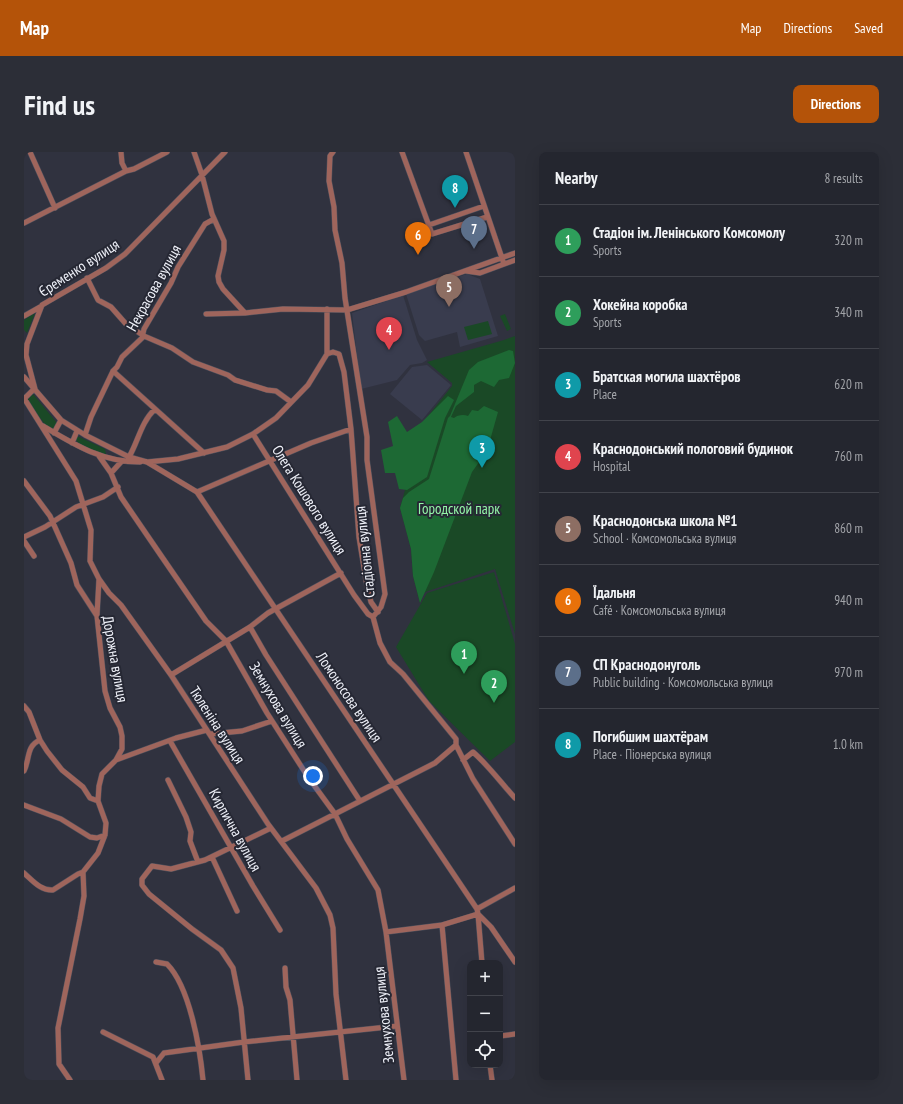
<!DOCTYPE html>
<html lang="en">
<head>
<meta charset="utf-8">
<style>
  :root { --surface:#24262f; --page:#2c2e37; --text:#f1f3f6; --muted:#a3a5aa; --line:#41434b; --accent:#b45309 }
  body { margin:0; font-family:"PT Sans Narrow",sans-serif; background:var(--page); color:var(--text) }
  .controls { position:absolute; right:12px; bottom:12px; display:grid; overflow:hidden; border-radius:8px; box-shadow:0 4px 16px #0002 }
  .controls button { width:36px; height:36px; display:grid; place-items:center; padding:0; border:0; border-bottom:1px solid var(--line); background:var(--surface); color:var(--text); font:20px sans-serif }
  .you { position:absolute; left:289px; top:624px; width:14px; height:14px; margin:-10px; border:3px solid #fff; border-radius:50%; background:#1a73e8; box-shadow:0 0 0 6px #1a73e833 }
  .badge { display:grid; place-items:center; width:26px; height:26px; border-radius:50%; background:var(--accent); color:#fff; font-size:13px; font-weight:700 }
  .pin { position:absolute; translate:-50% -33px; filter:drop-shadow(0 1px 2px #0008) }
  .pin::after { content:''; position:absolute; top:21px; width:14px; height:12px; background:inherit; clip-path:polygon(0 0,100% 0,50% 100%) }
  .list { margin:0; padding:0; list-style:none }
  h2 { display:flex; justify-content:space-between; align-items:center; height:52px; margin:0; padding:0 16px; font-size:17px }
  h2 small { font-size:13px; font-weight:400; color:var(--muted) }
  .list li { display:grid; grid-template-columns:26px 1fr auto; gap:12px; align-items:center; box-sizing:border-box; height:72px; padding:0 16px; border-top:1px solid var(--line) }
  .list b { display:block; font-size:15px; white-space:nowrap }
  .list p { margin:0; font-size:13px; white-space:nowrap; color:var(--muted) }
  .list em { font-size:13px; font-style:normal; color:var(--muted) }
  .icon { flex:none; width:22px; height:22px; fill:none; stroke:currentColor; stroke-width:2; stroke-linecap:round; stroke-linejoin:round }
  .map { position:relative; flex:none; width:491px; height:928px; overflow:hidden; border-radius:8px }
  header { display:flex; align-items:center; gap:24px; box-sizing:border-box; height:56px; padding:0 20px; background:var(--accent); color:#fff }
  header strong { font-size:19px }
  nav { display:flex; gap:22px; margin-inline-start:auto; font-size:14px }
  .intro { display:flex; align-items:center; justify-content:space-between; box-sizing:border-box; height:96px; padding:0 24px }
  h1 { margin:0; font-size:28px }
  .button { padding:10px 18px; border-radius:8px; background:var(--accent); color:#fff; font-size:14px; font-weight:700 }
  main { display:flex; gap:24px; padding:0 24px }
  aside { flex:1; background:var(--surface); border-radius:8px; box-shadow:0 4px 16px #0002 }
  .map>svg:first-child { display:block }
  .built { fill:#393c4e }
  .green { fill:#1a4926 }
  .forest { fill:#1d6934 }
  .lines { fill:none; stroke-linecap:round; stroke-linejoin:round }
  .minor-casing { stroke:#4f515d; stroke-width:6 }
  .minor { stroke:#9f655c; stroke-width:5 }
  .labels { text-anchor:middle; stroke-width:4; stroke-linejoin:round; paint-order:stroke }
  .street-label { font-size:15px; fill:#eff1f9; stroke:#262834 }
  .park-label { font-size:15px; fill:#94f6a8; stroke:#262834 }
</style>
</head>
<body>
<header>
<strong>Map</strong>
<nav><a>Map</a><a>Directions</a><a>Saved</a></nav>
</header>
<div class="intro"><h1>Find us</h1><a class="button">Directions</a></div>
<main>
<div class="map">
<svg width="491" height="928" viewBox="0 0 491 928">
  <rect width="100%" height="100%" fill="#30323f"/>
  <path class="built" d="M443,122L456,127L474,184L436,195L433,180L401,189L395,183L382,142Z
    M379,143L393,188L403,208L398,211L386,213L373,228L337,237L328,161Z
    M403,213L427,233L398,268L366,242L388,215Z"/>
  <path class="green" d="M11,161L3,181L0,178V168Z
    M481,162L487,177L483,179L476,164Z
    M464,169L468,182L444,188L440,175Z
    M491,184V482L471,417L404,439L400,441L396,451L389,424L387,397L376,356L400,269L428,234V231L403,210L480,188Z
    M9,242L33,271L29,278L22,274L4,249V247Z
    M53,284L81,297L82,302C74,303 57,295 52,288Z
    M470,420L491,492V590L466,609L405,549L372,495L403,441Z"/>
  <path class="forest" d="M485,198L489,199L491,211L485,226L475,228L470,235L457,229L450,233V240L432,254L427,265L430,266C433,263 440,262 444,264L448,258L454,259L460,254L474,260L463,299L448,320L410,420L396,451L389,424L387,397L376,356L379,346L385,340L405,327L424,266L426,264L445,218L454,210Z
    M424,244L430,248L421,266L403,325L383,338L375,337L371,321H361L357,298L369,294L364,270L373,264L383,280L398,270Z"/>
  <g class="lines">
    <g class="minor-casing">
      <path id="minor" d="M6,0L31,56
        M97,0L98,11L102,19L110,17L143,0
        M170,0L178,23L188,62L200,89V98L194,124L195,130L199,137L221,161L259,157L323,158L382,140L491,101
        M378,0L408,82L463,65
        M442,0L480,112
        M0,71L102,19
        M405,73L460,54
        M442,119L456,121L491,108
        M63,126L74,148L87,155L102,172L120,184L148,196L169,210L204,223L211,228L243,238L252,239L267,250
        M182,162L221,161
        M0,164L16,155
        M303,202L309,200L315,202L320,220L327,277L335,385L343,434L347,450L354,460
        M89,219L180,301
        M0,225L37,268L61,283L105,305L123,310L154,307L203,295L229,282L252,266L284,233L303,202V157
        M11,237L2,203L3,192L18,153L82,116L101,102L201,0
        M0,246L52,329L67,378L66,409L75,427L85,441L97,453L147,523L244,672L292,736L306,763L309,776L312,842L322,928
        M0,247L10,237
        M19,274C51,293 78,310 116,310
        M30,281L37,268
        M229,282L330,443L344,462L349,465L357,455L361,442L343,308V285L321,146L318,111L311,78L310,55L305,29L306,4L309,0
        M61,283L67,265L89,219L93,215L98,205L118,186L120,177L147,131L154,115L181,72L190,67
        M48,291L53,279
        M75,304L87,321L97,345L138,405L182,469L202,489L243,561L284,625L311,662L323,687L354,738L362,780L380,928
        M105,305C114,290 117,270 131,257
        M123,310L173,340L453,757L454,762L467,775L491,810
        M87,321L97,310
        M0,329L26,364L47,411L53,433L73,464L81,539L86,556L96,575L98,584V597L92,608
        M173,340L287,291L327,277
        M0,385L21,375L52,355L79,345L94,335
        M0,389L10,404
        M73,463L75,427
        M349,465L356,491L366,510L379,522L432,587V593L449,627L491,692
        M226,475L242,503L336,649
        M147,523L226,475L244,461L317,421
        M0,554L5,560L16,588L23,599L38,618L59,635L66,646L74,649
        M186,582L218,579L248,569
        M146,589L229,734L256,778
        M439,608L449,600C465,614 477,631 491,646
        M0,619C6,607 2,594 16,588
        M144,628L162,665L167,680L166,689L174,710
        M0,653L37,667L66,685L73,686L81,683
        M258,689L411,611L432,593
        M188,705L213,759
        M0,721C9,729 17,739 29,738L54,722L59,720
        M453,757L491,736
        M418,773L432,928
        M362,780L418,773L454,762L458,811
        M132,810L143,812C166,835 176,897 179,928
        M261,816L262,835L266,848L273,928
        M79,880L129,905L138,928
        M476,884L491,882
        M132,911L140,901L220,890L373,874
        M466,913L468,928
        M46,928L35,912L34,876L56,767L60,744L59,720L74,701L81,683L82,671L74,649L75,634L78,622L92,608L152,586L183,578
        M224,928L217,856L209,816L197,798L168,777L125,742L118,733V727L128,714L147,717L181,708L247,676"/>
    </g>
    <use href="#minor" class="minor"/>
  </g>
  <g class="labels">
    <g class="street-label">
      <text transform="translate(55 116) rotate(-33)" y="5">Єременко вулиця</text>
      <text transform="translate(130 136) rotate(-61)" y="5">Некрасова вулиця</text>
      <text transform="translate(285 348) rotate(58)" y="5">Олега Кошового вулиця</text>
      <text transform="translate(341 400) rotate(-96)" y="5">Стадіонна вулиця</text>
      <text transform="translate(91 507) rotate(80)" y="5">Дорожна вулиця</text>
      <text transform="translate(325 545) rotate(56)" y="5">Ломоносова вулиця</text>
      <text transform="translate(254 553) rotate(59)" y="5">Земнухова вулиця</text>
      <text transform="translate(193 573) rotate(57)" y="5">Тюленіна вулиця</text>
      <text transform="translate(211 678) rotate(61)" y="5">Кирпична вулиця</text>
      <text transform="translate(360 863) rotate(-96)" y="5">Земнухова вулиця</text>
    </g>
    <g class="park-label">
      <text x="435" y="362">Городской парк</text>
    </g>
  </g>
</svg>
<div class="controls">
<button>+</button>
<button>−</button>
<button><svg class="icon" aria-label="locate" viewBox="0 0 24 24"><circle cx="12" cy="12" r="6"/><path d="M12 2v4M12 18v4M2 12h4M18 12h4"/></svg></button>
</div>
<div class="you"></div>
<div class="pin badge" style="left:440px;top:522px;background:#2e9e5b">1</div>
<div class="pin badge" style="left:470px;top:551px;background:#2e9e5b">2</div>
<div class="pin badge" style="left:458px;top:316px;background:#0f9aa8">3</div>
<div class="pin badge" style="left:365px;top:198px;background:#e0444e">4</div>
<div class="pin badge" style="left:425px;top:155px;background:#8d6e63">5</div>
<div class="pin badge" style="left:394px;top:103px;background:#e8710a">6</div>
<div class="pin badge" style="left:450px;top:97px;background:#5c6f8a">7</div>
<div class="pin badge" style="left:431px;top:56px;background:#0f9aa8">8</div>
</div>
<aside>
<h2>Nearby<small>8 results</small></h2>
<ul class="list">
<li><span class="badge" style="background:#2e9e5b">1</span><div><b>Стадіон ім. Ленінського Комсомолу</b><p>Sports</p></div><em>320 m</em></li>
<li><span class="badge" style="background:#2e9e5b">2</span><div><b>Хокейна коробка</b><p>Sports</p></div><em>340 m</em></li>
<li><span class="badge" style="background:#0f9aa8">3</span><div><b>Братская могила шахтёров</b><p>Place</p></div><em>620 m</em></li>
<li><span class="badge" style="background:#e0444e">4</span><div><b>Краснодонський пологовий будинок</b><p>Hospital</p></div><em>760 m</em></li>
<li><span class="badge" style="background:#8d6e63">5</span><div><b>Краснодонська школа №1</b><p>School · Комсомольська вулиця</p></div><em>860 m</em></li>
<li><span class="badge" style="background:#e8710a">6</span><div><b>Їдальня</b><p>Café · Комсомольська вулиця</p></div><em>940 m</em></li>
<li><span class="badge" style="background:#5c6f8a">7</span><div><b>СП Краснодонуголь</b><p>Public building · Комсомольська вулиця</p></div><em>970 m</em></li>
<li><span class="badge" style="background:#0f9aa8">8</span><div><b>Погибшим шахтёрам</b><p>Place · Піонерська вулиця</p></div><em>1.0 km</em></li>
</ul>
</aside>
</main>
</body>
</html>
